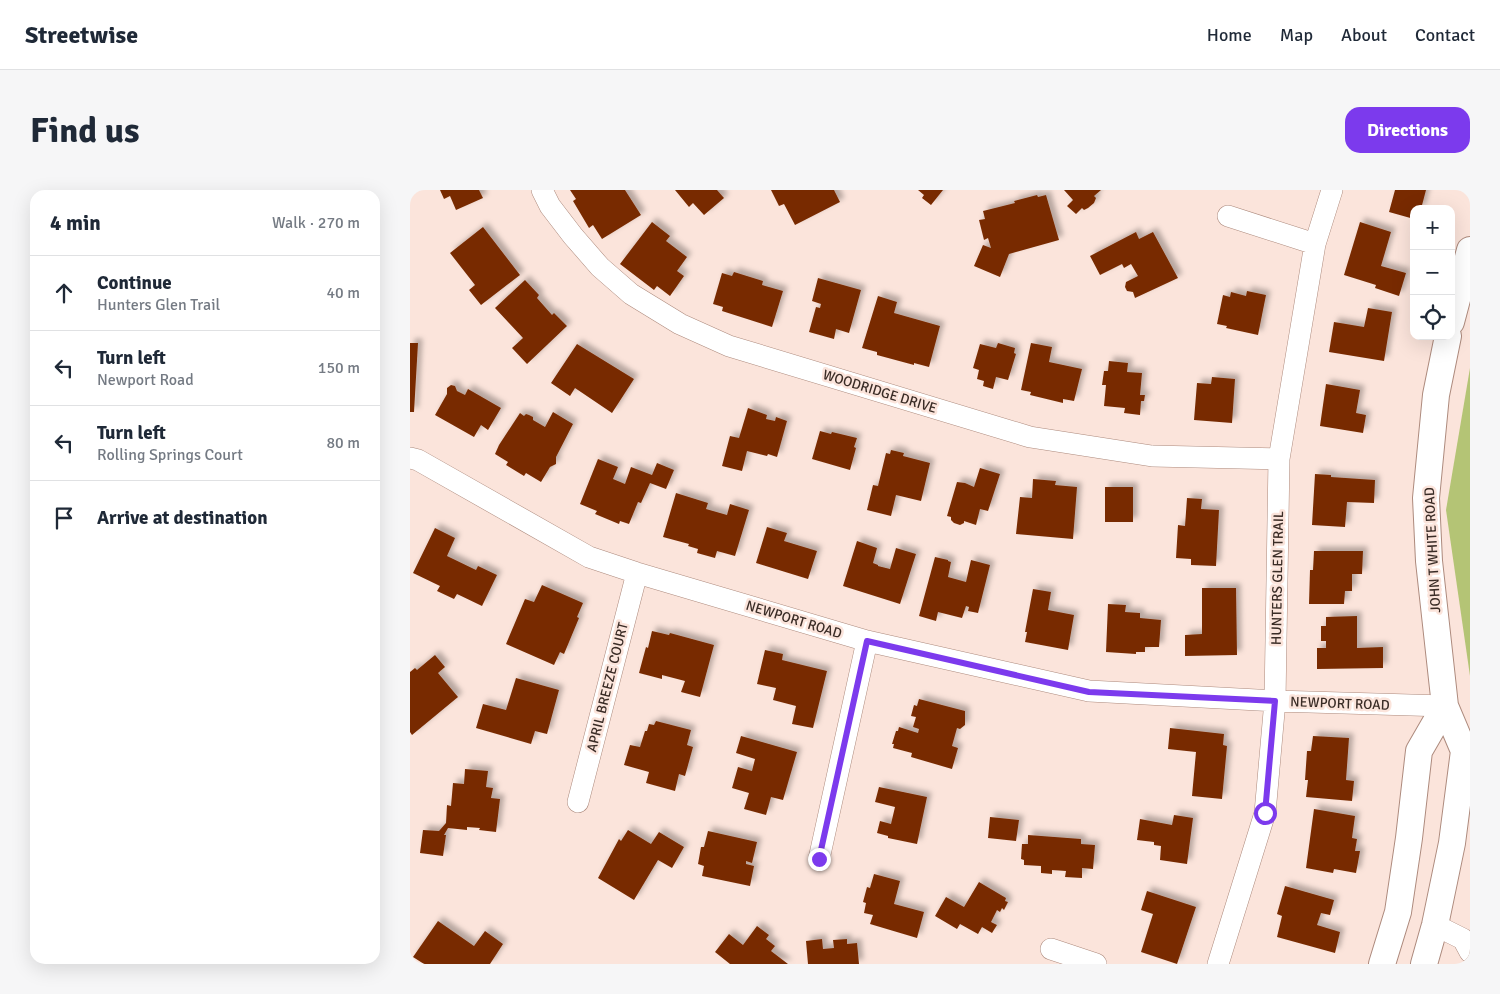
<!DOCTYPE html>
<html lang="en">
<head>
<meta charset="utf-8">
<style>
  :root { --surface:#fff; --page:#f6f6f7; --text:#1f2937; --muted:#747a83; --line:#e0e1e3; --accent:#7c3aed }
  body { margin:0; font-family:Signika,sans-serif; background:var(--page); color:var(--text) }
  .controls { position:absolute; right:15px; top:15px; display:grid; overflow:hidden; border-radius:10px; box-shadow:0 5px 20px #0002 }
  .controls button { width:45px; height:45px; display:grid; place-items:center; padding:0; border:0; border-bottom:1px solid var(--line); background:var(--surface); color:var(--text); font:25px sans-serif }
  .stop { position:absolute; width:15px; height:15px; margin:-11px; border:4px solid #7c3aed; border-radius:50%; background:#fff }
  .stop.end { background:#7c3aed; border-color:#fff; box-shadow:0 1px 5px #0008 }
  .list { margin:0; padding:0; list-style:none }
  h2 { display:flex; justify-content:space-between; align-items:center; height:65px; margin:0; padding:0 20px; font-size:21px }
  h2 small { font-size:16px; font-weight:400; color:var(--muted) }
  .list li { display:grid; grid-template-columns:32px 1fr auto; gap:15px; align-items:center; box-sizing:border-box; height:75px; padding:0 20px; border-top:1px solid var(--line) }
  .list b { display:block; font-size:19px; white-space:nowrap }
  .list p { margin:0; font-size:16px; white-space:nowrap; color:var(--muted) }
  .list em { font-size:16px; font-style:normal; color:var(--muted) }
  .icon { flex:none; width:28px; height:28px; fill:none; stroke:currentColor; stroke-width:2; stroke-linecap:round; stroke-linejoin:round }
  .map { position:relative; flex:none; width:1060px; height:774px; overflow:hidden; border-radius:15px }
  header { display:flex; align-items:center; gap:30px; box-sizing:border-box; height:70px; padding:0 25px; background:var(--surface); border-bottom:1px solid var(--line) }
  header strong { font-size:24px }
  nav { display:flex; gap:28px; margin-inline-start:auto; font-size:18px }
  .intro { display:flex; align-items:center; justify-content:space-between; box-sizing:border-box; height:120px; padding:0 30px }
  h1 { margin:0; font-size:35px }
  .button { padding:12px 22px; border-radius:15px; background:var(--accent); color:#fff; font-size:18px; font-weight:700 }
  main { display:flex; gap:30px; padding:0 30px }
  aside { flex:1; background:var(--surface); border-radius:15px; box-shadow:0 5px 20px #0002 }
  .map>svg:first-child { display:block }
  .green { fill:#b4c475 }
  .building { fill:#782b03; filter:url(#shadow) }
  .lines { fill:none; stroke-linecap:round; stroke-linejoin:round }
  .minor-casing { stroke:#ad8a7d; stroke-width:22 }
  .tertiary-casing { stroke:#ad8a7d; stroke-width:28 }
  .minor { stroke:#fff; stroke-width:21 }
  .tertiary { stroke:#fff; stroke-width:26 }
  .route { stroke:#7c3aed; stroke-width:6 }
  .labels { text-anchor:middle; stroke-width:5; stroke-linejoin:round; paint-order:stroke }
  .street-label { font-size:14px; fill:#3a2c26; stroke:#fbe4db }
</style>
</head>
<body>
<header>
<strong>Streetwise</strong>
<nav><a>Home</a><a>Map</a><a>About</a><a>Contact</a></nav>
</header>
<div class="intro"><h1>Find us</h1><a class="button">Directions</a></div>
<main>
<aside>
<h2>4 min<small>Walk · 270 m</small></h2>
<ul class="list">
<li><svg class="icon" aria-label="ahead" viewBox="0 0 24 24"><path d="M12 20V5M6 11l6-6 6 6"/></svg><div><b>Continue</b><p>Hunters Glen Trail</p></div><em>40 m</em></li>
<li><svg class="icon" aria-label="left" viewBox="0 0 24 24"><path d="M17 20v-9H6M10 6l-5 5 5 5"/></svg><div><b>Turn left</b><p>Newport Road</p></div><em>150 m</em></li>
<li><svg class="icon" aria-label="left" viewBox="0 0 24 24"><path d="M17 20v-9H6M10 6l-5 5 5 5"/></svg><div><b>Turn left</b><p>Rolling Springs Court</p></div><em>80 m</em></li>
<li><svg class="icon" aria-label="arrive" viewBox="0 0 24 24"><path d="M6 21V4h12l-3 4 3 4H6"/></svg><div><b>Arrive at destination</b></div></li>
</ul>
</aside>
<div class="map">
<svg width="1060" height="774" viewBox="0 0 1060 774">
  <defs>
    <filter id="shadow"><feDropShadow dx="4.5" dy="-4.5" stdDeviation="2.5" flood-color="#0004"/></filter>
  </defs>
  <rect width="100%" height="100%" fill="#fbe4db"/>
  <path class="green" d="M1060,178V486L1036,320Z"/>
  <path class="building" d="M30,0H69L73,8L46,20L40,6L34,9Z
    M160,0H215L231,25L192,49L183,35L179,38L163,11L166,9Z
    M265,0H307L314,8L294,25L283,13L279,17Z
    M361,0H424L430,12L385,35L374,14L369,16Z
    M508,0H533L521,15L512,8L514,5Z
    M654,0H691L684,6L686,8L684,13L678,18L674,20L672,18L666,24L657,16L663,10Z
    M985,0H1016L1011,19H1004V29L979,22Z
    M627,5L628,7L636,5L649,50L599,64L590,87L564,76L573,55L581,58L578,48L574,50L569,30L575,29L573,21L605,13L604,11Z
    M242,32L260,46L256,51L277,67L267,81L274,86L260,106L247,96L244,100L210,74Z
    M950,32L981,42L971,76L996,83L989,106L965,98L966,95L934,85Z
    M73,37L110,85L71,115L59,100L65,95L40,63Z
    M726,42L729,49L743,42L768,88L725,108L723,102L717,101L715,97L716,92L728,86L721,74L714,78L712,74L690,85L680,66Z
    M324,82L353,91L352,95L373,101L362,137L312,121L313,117L303,114L312,83L322,86Z
    M408,88L451,100L439,143L426,139L424,149L399,142L406,117L410,118L411,114L402,111Z
    M115,90L129,105L127,108L142,125L144,123L157,136L117,174L102,158L113,148L85,118Z
    M837,101L856,105L848,145L816,138L817,136L807,134L813,105L820,107L821,102L836,106Z
    M468,106L487,112L484,123L530,136L519,177L504,173V175L467,165V162L452,158Z
    M958,118L982,122L974,171L919,162L924,132L954,137Z
    M0,153H8L4,222H0Z
    M588,153L605,158L604,163L606,164L598,190L586,187L583,199L573,196L574,191L567,189L569,180L563,178L570,154L586,158Z
    M621,153L642,157L639,172L672,179L664,211L653,209V213L620,205L621,202L611,200Z
    M167,154L224,189L202,223L165,198L160,206L141,193Z
    M699,171L718,173L717,182L732,183L730,205H735L734,211H731L730,225L714,223L715,218L694,216L696,195H692L694,181H698Z
    M802,187L825,189L822,233L784,230L787,193L801,194Z
    M916,194L950,200L946,223L956,225L953,243L910,236Z
    M41,195L45,196L47,201L55,205L58,199L91,218L78,240L71,235L64,247L25,225L37,204V198Z
    M338,218L357,225L356,229L365,231L366,227L377,231L367,267L358,264L357,266L337,261L332,281L312,276L320,246L329,248Z
    M143,222L163,234L146,267V274L140,277L131,292L116,283L114,286L96,275L98,272L85,264L89,255L110,223L114,226L116,224L119,225L123,227V230L135,237Z
    M410,241L421,244L422,242L447,248L444,257L446,258L440,280L402,269Z
    M481,260L494,263L493,266L520,273L511,311L486,305L481,326L457,320L463,295L468,296L476,263L480,264Z
    M188,269L208,277L203,289L215,294L221,277L242,285L247,273L264,280L256,299L240,293L231,313L228,312L219,334L210,331L209,334L185,324L187,321L170,314Z
    M570,278L590,284L578,321L570,319L566,335L554,331V333L550,335L544,333L541,330V327L537,326L547,292L555,293L564,297Z
    M905,284L921,285V287L965,290L964,313L937,312L935,337L902,335Z
    M623,289L646,291L645,295L667,297L663,349L606,344L610,307L622,308Z
    M695,297H723V332H695Z
    M266,303L298,313L296,319L317,325L320,314L339,320L325,366L307,361L305,368L287,363L288,359L278,356L279,354L253,347Z
    M777,308L792,309L791,319L809,320L806,376L781,375V369L766,368L768,335L775,336Z
    M357,337L377,343L374,351L407,361L398,389L346,373Z
    M25,338L45,348L37,366L66,380L68,376L87,385L72,416L47,404L44,409L27,401L30,396L3,383Z
    M447,351L467,358L463,373L468,375V376L480,379L486,358L506,364L490,414L433,396Z
    M904,361H953L952,384H942V401H935L934,414H899L900,380H903Z
    M525,367L538,370V371L541,372L538,387L556,392L561,370L580,375L568,423L558,421L559,417L556,416L552,428L528,422L526,431L509,426Z
    M132,395L173,413L167,427L169,428L154,464L150,462L144,475L96,454L115,409L124,412Z
    M792,398H826L827,465L775,466V445L792,444Z
    M623,399L641,402L638,420L664,425L658,460L615,452L617,442H615Z
    M698,414L716,415L715,422L730,423V428L751,430L749,457H735V462H726V464L696,462Z
    M947,426V458L973,457V478L907,479V458H916V451H911V436H916V427Z
    M242,441L259,445L260,443L304,455L290,507L271,502L275,491L252,485V489L229,483L236,457L238,458Z
    M355,460L373,464L372,470L417,481L403,538L382,534L386,516L363,510L366,498L347,494Z
    M25,465L35,477L28,483L48,507L2,545L0,542V482L5,478L7,480Z
    M106,488L149,500L137,544L125,541L121,554L66,538L73,514L96,520Z
    M509,509L555,521V535L550,539L547,538L542,556L548,558L542,579L501,567L502,563L483,558L484,554H482L486,541H488L489,537L508,543L509,539L503,537L506,527L501,526L504,515L507,516Z
    M246,531L281,540L277,555L283,557L275,586L269,584L265,601L236,593L239,582L214,575L220,555L230,557L235,541H237L239,534L244,535Z
    M760,538L814,544L813,555L817,556L812,609L782,606L786,562L758,559Z
    M331,546L387,562L373,610L361,607L356,625L334,619L339,603L322,598L328,577L342,581L345,569L326,563Z
    M903,546L939,548L936,590L944,591L942,611L896,607L898,590H895L897,561H901Z
    M55,579L78,581L76,597L83,598L81,608L90,609L86,642L69,640L70,638L57,637V640L38,638L34,645H36L33,666L10,663L13,640L29,641L36,633L37,615L41,616L43,593L54,594Z
    M469,597L517,607L507,654L478,648V646L467,643L470,631L481,634L485,617L465,612Z
    M904,619L945,626L942,648L947,649L945,661H950L946,683L924,679L923,683L896,678Z
    M764,625L783,628L777,674L750,670L751,656L744,655V652L727,650L730,629L762,635Z
    M580,627L609,630L606,651L578,648Z
    M218,640L241,654L249,642L274,657L262,678L248,670L224,710L188,688L209,649L211,651Z
    M298,641L347,652L342,673L336,671V674L344,676L340,696L292,686L294,676L288,674L291,657H294Z
    M618,645L671,649V654L685,655L683,679L672,678V688L655,687L656,681L642,680V684L631,683V676L614,675V670L611,669L612,654H618Z
    M464,684L490,691L484,714L514,722L507,748L460,734L463,725L454,723L456,713L453,712L457,697L460,698Z
    M569,692L596,708L595,711L598,712L594,720L592,718L590,722L587,720L581,732L587,735L582,743L572,737L568,744L550,734L547,739L525,726L536,707L554,717Z
    M875,696L924,710L920,725L911,723L907,735L930,742L925,763L867,747L872,726L867,724Z
    M737,701L786,717L767,774L731,762L743,724L731,720Z
    M28,731L64,756L75,741L93,754L80,774H14L3,767Z
    M347,736L359,745L356,749L365,756L361,761L378,774H320L305,762L319,744L333,755Z
    M412,749L413,759L424,758L423,750L437,749V754L447,753L449,774H398L396,751Z"/>
  <g class="lines">
    <g class="minor-casing">
      <path id="minor" d="M132,0L140,16L163,46L190,77L221,104L270,134L319,156L620,247L742,266L869,269
        M818,26L905,54
        M0,268L8,270L179,367L227,383L457,451L679,501L865,511L1035,516
        M168,612L227,383
        M409,669L457,451
        M1025,735L1053,749L1060,762
        M641,759L686,774
        M808,774L855,623L865,511L869,269L905,54L922,0"/>
    </g>
    <g class="tertiary-casing">
      <path id="tertiary" d="M1041,132L1060,60
        M972,774L988,722L999,648L1009,561L1035,516
        M1014,774L1025,735L1042,653L1054,561L1035,516L1019,371L1016,308L1026,205L1038,146"/>
    </g>
    <use href="#minor" class="minor"/>
    <use href="#tertiary" class="tertiary"/>
  </g>
  <g class="lines">
    <path class="route" d="M409,669L457,451L679,502L865,511L855,623"/>
  </g>
  <g class="labels">
    <g class="street-label">
      <text transform="translate(470 201) rotate(17)" y="5">WOODRIDGE DRIVE</text>
      <text transform="translate(1022 360) rotate(-93)" y="5">JOHN T WHITE ROAD</text>
      <text transform="translate(867 388) rotate(-89)" y="5">HUNTERS GLEN TRAIL</text>
      <text transform="translate(384 429) rotate(17)" y="5">NEWPORT ROAD</text>
      <text transform="translate(197 497) rotate(-76)" y="5">APRIL BREEZE COURT</text>
      <text transform="translate(930 513) rotate(2)" y="5">NEWPORT ROAD</text>
    </g>
  </g>
</svg>
<div class="controls">
<button>+</button>
<button>−</button>
<button><svg class="icon" aria-label="locate" viewBox="0 0 24 24"><circle cx="12" cy="12" r="6"/><path d="M12 2v4M12 18v4M2 12h4M18 12h4"/></svg></button>
</div>
<div class="stop" style="left:855px;top:623px"></div>
<div class="stop end" style="left:409px;top:669px"></div>
</div>
</main>
</body>
</html>
